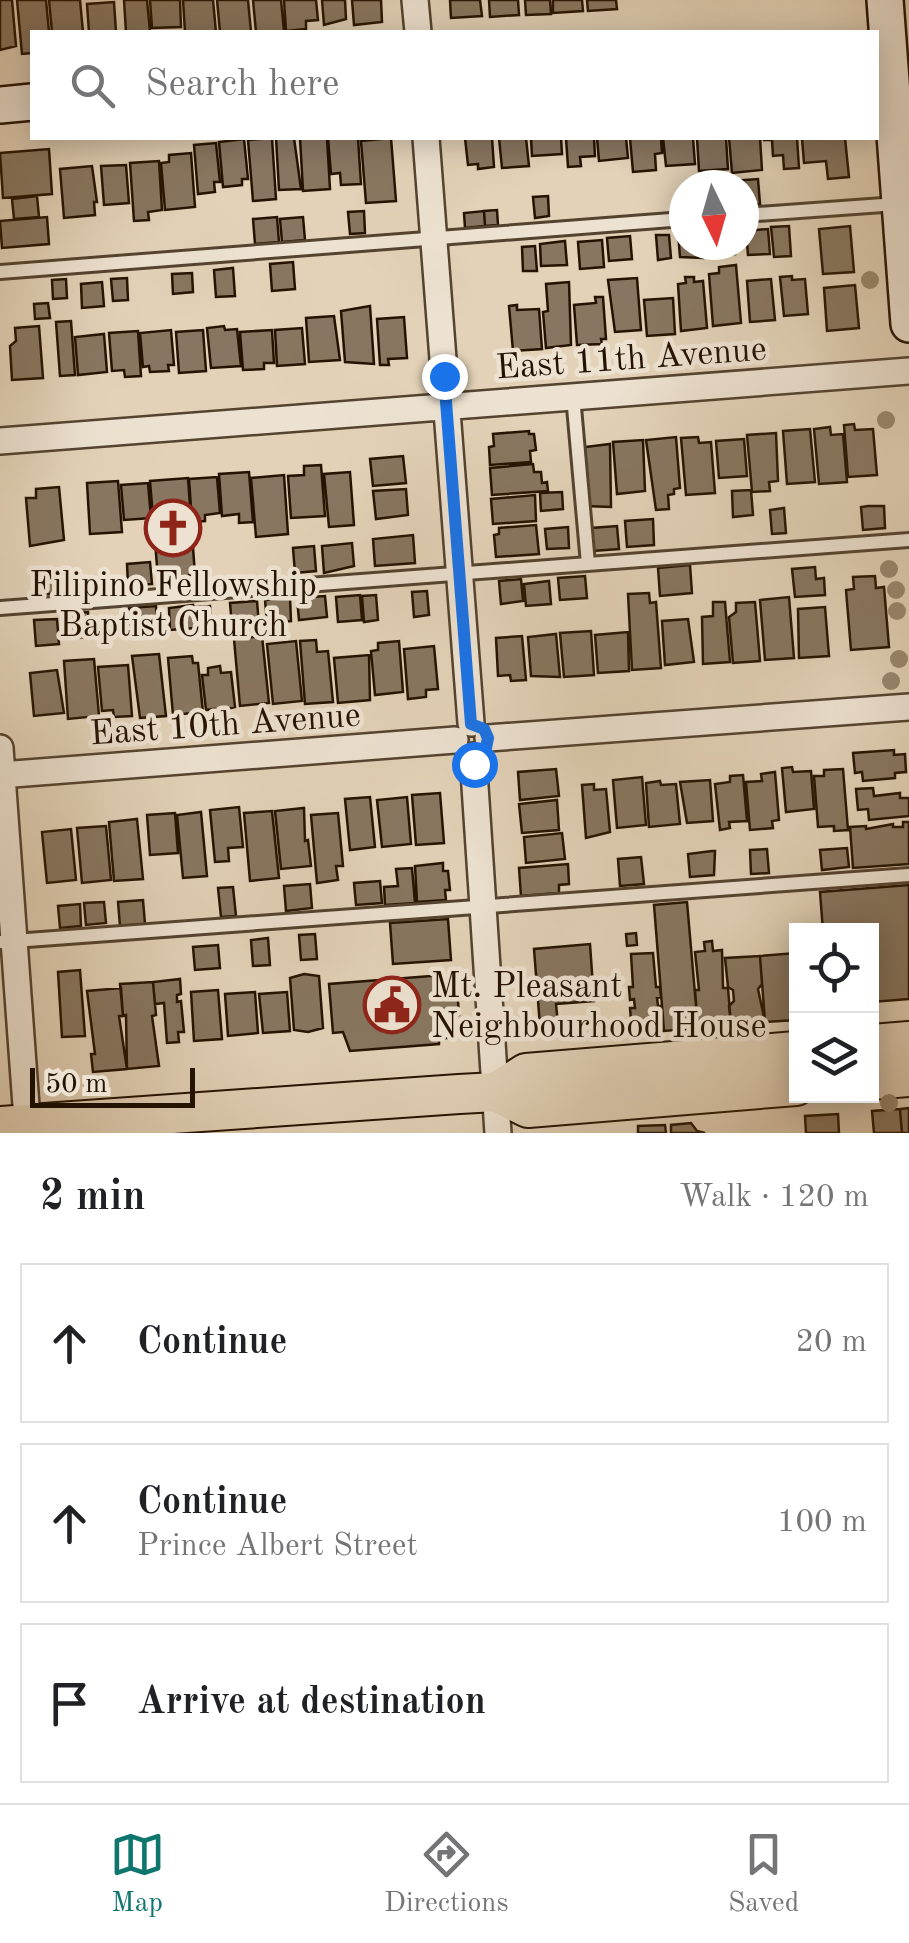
<!DOCTYPE html>
<html lang="en">
<head>
<meta charset="utf-8">
<style>
  :root { --surface:#fff; --page:#f2f2f2; --text:#202124; --muted:#757577; --line:#e0e0e0; --accent:#0f766e }
  body { margin:0; font-family:"Old Standard TT",serif; background:var(--page); color:var(--text) }
  .controls { position:absolute; right:30px; bottom:30px; display:grid; overflow:hidden; border-radius:0px; box-shadow:0 5px 25px #0003 }
  .controls button { width:90px; height:90px; display:grid; place-items:center; padding:0; border:0; border-bottom:2px solid var(--line); background:var(--surface); color:var(--text); font:50px sans-serif }
  .compass { position:absolute; left:669px; top:170px; width:90px; height:90px; border-radius:50%; background:var(--surface); box-shadow:0 5px 25px #0003; rotate:175deg }
  .scale { position:absolute; left:30px; bottom:25px; width:165px; box-sizing:border-box; padding-left:10px; border:5px solid #251301; border-top:0; font-size:28px; line-height:35px; white-space:nowrap; color:#251301; -webkit-text-stroke:8px #ede2d1; paint-order:stroke }
  .stop { position:absolute; width:30px; height:30px; margin:-22px; border:8px solid #1a73e8; border-radius:50%; background:#fff }
  .stop.end { background:#1a73e8; border-color:#fff; box-shadow:0 2px 10px #0008 }
  .list { margin:0; padding:0; list-style:none }
  h2 { display:flex; justify-content:space-between; align-items:center; height:130px; margin:0; padding:0 40px; font-size:42px }
  h2 small { font-size:32px; font-weight:400; color:var(--muted) }
  .list li { display:grid; grid-template-columns:65px 1fr auto; gap:30px; align-items:center; box-sizing:border-box; height:160px; margin:0 20px 20px; padding:0 20px; border:2px solid var(--line); border-radius:0px }
  .list b { display:block; font-size:38px; white-space:nowrap }
  .list p { margin:0; font-size:32px; white-space:nowrap; color:var(--muted) }
  .list em { font-size:32px; font-style:normal; color:var(--muted) }
  .icon { flex:none; width:55px; height:55px; fill:none; stroke:currentColor; stroke-width:2; stroke-linecap:round; stroke-linejoin:round }
  .map { position:relative; flex:none; width:909px; height:1133px; overflow:hidden }
  .search { position:absolute; background:var(--surface); box-shadow:0 5px 25px #0003; left:30px; right:30px; top:30px; height:110px; display:flex; align-items:center; gap:25px; box-sizing:border-box; padding:0 35px; border-radius:0px; color:var(--muted); font-size:38px }
  .sheet { height:670px; background:var(--surface) }
  nav { display:flex; justify-content:space-around; align-items:center; box-sizing:border-box; height:140px; border-top:2px solid var(--line); background:var(--surface); font-size:28px; color:var(--muted) }
  nav a { display:grid; justify-items:center; gap:5px }
  nav .on { color:var(--accent) }
  .map>svg:first-child { display:block }
  .building { fill:#887660; stroke:#251301; stroke-width:2.5 }
  .lines { fill:none; stroke-linecap:round; stroke-linejoin:round }
  .lane-casing { stroke:#54432f; stroke-width:18 }
  .street-casing { stroke:#54432f; stroke-width:30 }
  .secondary-casing { stroke:#251301; stroke-width:40 }
  .primary-casing { stroke:#251301; stroke-width:42 }
  .lane { stroke:#ede2d1; stroke-width:12 }
  .street { stroke:#ede2d1; stroke-width:25 }
  .secondary { stroke:#ede2d1; stroke-width:35 }
  .primary { stroke:#e3d2b8; stroke-width:38 }
  .tree { fill:#998870 }
  .route { stroke:#1a73e8; stroke-width:12 }
  .labels { text-anchor:middle; stroke-width:9; stroke-linejoin:round; paint-order:stroke }
  .street-label { font-size:35px; fill:#251301; stroke:#ede2d1 }
  .poi-label { font-size:35px; fill:#251301; stroke:#ede2d1 }
</style>
</head>
<body>
<div class="map">
<svg width="909" height="1133" viewBox="0 0 909 1133">
  <rect width="100%" height="100%" fill="#e3d2b8"/>
  <filter id="stains"><feTurbulence type="fractalNoise" baseFrequency=".002" numOctaves="4"/><feColorMatrix values="0 0 0 0 .2 0 0 0 0 .09 0 0 0 0 .02 0 0 0 .5 -.17"/></filter>
  <radialGradient id="worn" r=".72"><stop offset=".6" stop-color="#630" stop-opacity="0"/><stop offset="1" stop-color="#630" stop-opacity=".3"/></radialGradient>
  <path class="building" d="M0,0H12L16,46L0,50Z
    M17,0H46L49,32H32V53L22,54Z
    M49,0H80L83,32H52Z
    M124,0H147L150,32H126Z
    M150,0H180L181,27L152,28Z
    M183,0H213L216,32H185Z
    M217,0H248L251,32H220Z
    M253,0H281L284,31L256,32Z
    M284,0H316L318,20L306,21V29L286,31Z
    M322,0H345L346,19L324,25Z
    M352,0H381L382,22L354,25Z
    M450,0H480L482,16L451,18Z
    M489,0H518L519,15L490,17Z
    M525,0H550L551,14L526,15Z
    M553,0H582L583,11L553,13Z
    M587,0H616L617,9L588,11Z
    M114,2L116,32H89L87,4Z
    M272,138L276,199L253,201L248,140Z
    M276,138H294L301,189L279,190Z
    M300,138H327L330,189L303,191Z
    M328,138H358L361,184L341,185L340,173L331,174Z
    M391,138L396,201L366,203L361,141Z
    M465,138H492L494,167L478,169V164L468,165Z
    M499,138H526L529,166L502,168Z
    M531,138H561L562,154L532,156Z
    M566,138H594L595,156L580,157L581,166L568,167Z
    M597,138H626L628,158L599,161Z
    M630,138H661L662,153L655,154L656,170L633,172Z
    M663,138H693L695,164L666,166Z
    M697,138H726L728,169L699,171Z
    M729,138H760L762,170L732,173Z
    M764,138H797L799,168L784,169L783,155L773,156L772,140H764Z
    M802,138H845L849,177L828,179L826,161L804,163Z
    M244,139L248,179H242V185L223,187L219,142Z
    M216,143L220,182H214L215,192L198,194L194,145Z
    M49,149L52,194L3,198L0,153Z
    M191,153L195,207L165,210L161,163L169,162V155Z
    M159,161L162,210L148,212L149,220L134,221L130,163Z
    M126,165L129,203L104,205L101,166Z
    M92,166L97,202H94L95,215L64,218L60,169Z
    M758,179L760,204L744,205V185H733L732,181Z
    M37,196L39,217L14,219L12,199Z
    M548,196L549,216L535,218L533,197Z
    M497,210L498,225L485,226L484,211Z
    M364,211L365,233L350,234L348,212Z
    M484,211L485,226L465,228L464,213Z
    M47,217L49,244L2,248L0,221Z
    M277,217L279,242L255,244L253,219Z
    M303,217L305,240L282,242L280,219Z
    M789,226L791,256L774,257L771,227Z
    M850,226L854,272L823,274L819,229Z
    M768,229L770,254L748,255L746,231Z
    M684,231V245H703V258L680,257L678,232Z
    M656,235H669L671,258L658,260Z
    M630,236L632,259L609,261L607,238Z
    M602,240L604,267L580,269L578,242Z
    M565,241L567,265L541,266L540,244Z
    M708,245H734L735,254L709,256Z
    M535,246L537,271H523L522,247Z
    M293,262L295,289L272,291L270,264Z
    M736,265L741,323L713,326L709,274L719,273V267Z
    M233,268L235,296L216,297L214,270Z
    M192,273L193,292L173,294L172,274Z
    M792,276V280L805,279L808,314L784,316L780,277Z
    M685,277H694V282L703,281L707,328L681,331L678,284L686,283Z
    M127,278L128,300L113,301L111,279Z
    M637,278L641,330L615,332L608,280Z
    M66,279L67,298L53,299L52,280Z
    M771,279L775,320L750,322L747,281Z
    M102,282L104,306L82,308L81,284Z
    M569,282L571,345L546,348L543,312L548,311L546,284Z
    M855,285L859,328L827,331L824,288Z
    M595,297H603L606,339H601L602,344L577,345L574,305L596,303Z
    M673,298L675,334L647,336L644,300Z
    M48,303L50,318L35,319L34,304Z
    M517,305V310L539,309L542,349L513,351L509,306Z
    M370,306L374,364L345,362L341,311Z
    M334,316L340,360L309,362L306,318Z
    M404,317L407,358L388,359L389,365H380L377,319Z
    M71,321L75,375L60,376L56,322Z
    M39,326L43,378L12,380L10,346L16,341L15,328Z
    M224,326L225,330L237,329L241,366L211,368L207,328Z
    M302,328L305,364L277,366L275,330Z
    M171,330L174,365H168L169,371L150,372L149,366L143,367L140,333Z
    M203,330L206,371L179,373L176,332Z
    M272,330L274,363H264V369L243,370L240,332Z
    M138,331L141,376L125,377L124,370L112,371L109,333Z
    M104,334L107,372L78,375L75,337Z
    M854,424L855,430L873,429L877,475L848,477L844,425Z
    M830,427L831,435L843,434L847,482L819,484L814,429Z
    M810,429L815,482L787,484L783,431Z
    M529,431V434H534L536,450L530,451L531,462L490,465L489,447L494,446L493,434Z
    M776,433L778,481L769,482L770,491L752,492L747,435Z
    M676,437L680,488L674,489V494L668,495L669,509L656,510L646,440Z
    M698,437L699,443L711,442L715,493L686,495L681,438Z
    M744,439L747,476L719,478L716,441Z
    M643,440L645,491L617,494L613,442Z
    M610,444L611,507L585,506V447Z
    M403,456L406,483L373,486L370,459Z
    M533,464L534,472H541L542,483L547,482L548,491L492,495L490,468Z
    M321,465L325,516L291,518L288,476L304,475V466Z
    M249,472L253,522L239,523V514L222,516L219,474Z
    M350,472L354,525L329,527L324,474Z
    M284,475L288,534L256,537L251,478Z
    M217,477L220,513L205,515V521L192,522L189,479Z
    M188,478L195,575H189V584L173,586L172,576L158,578L150,481Z
    M118,481L122,532L90,534L87,483Z
    M148,483L151,518L124,520L121,485Z
    M59,487L64,540L30,546L26,498H36V489Z
    M406,489L408,515L376,519L373,491Z
    M751,490L753,515L733,517L732,491Z
    M562,492L563,509L541,511L540,493Z
    M535,495L536,521L493,524L491,499Z
    M868,506H884L885,528L863,530L861,507Z
    M784,508L786,533L772,534L770,510Z
    M653,519L654,545L627,547L625,521Z
    M536,525L539,554L496,557L494,535L499,534V528Z
    M617,526L619,549L593,551L591,528Z
    M568,527L569,548L547,549L545,529Z
    M413,535L415,563L375,566L373,539Z
    M352,543L354,566L324,573L322,546Z
    M314,546L316,571L295,573L293,548Z
    M150,562L152,584L128,585L127,564Z
    M690,565L692,593L660,596L658,568Z
    M815,567L816,579L824,578L825,595L795,597L792,569Z
    M62,569L63,593L35,595L34,571Z
    M585,576L587,598L560,600L558,578Z
    M875,576L876,588L884,587L889,647L851,650L846,590L854,589L853,577Z
    M521,579L523,601L501,604L499,581Z
    M549,581L551,604L526,606L524,584Z
    M427,591L429,615L414,617L412,592Z
    M649,593L650,603L656,602L661,668L632,670L628,594Z
    M360,595L362,620L338,622L336,597Z
    M376,595L378,620L364,622L362,596Z
    M325,596L327,617L299,620L297,598Z
    M789,597L794,658L765,660L760,600Z
    M290,598L291,621L267,623L265,600Z
    M257,601L259,625L232,627L230,603Z
    M713,602H725L730,662L703,664L702,617L713,616Z
    M755,602L760,661L733,663L729,617L736,612V603Z
    M193,605L195,628L170,630L169,608Z
    M156,606L158,631L131,633L129,608Z
    M210,606L211,626L197,627L195,607Z
    M825,607L829,656L799,658L798,609Z
    M88,612L90,637L65,638L63,614Z
    M57,619L59,644L36,646L34,620Z
    M688,619L694,662L665,665L662,621Z
    M591,631L594,675L564,677L560,633Z
    M628,632L629,671L598,673L595,635Z
    M556,634L560,677L531,676L528,637Z
    M262,636L269,703L240,706L234,639Z
    M522,636L526,680L511,681L510,675L498,676L496,638Z
    M316,640L317,652L328,651L333,702L305,704L300,641Z
    M296,641L302,701L273,704L267,644Z
    M399,641L403,692L375,695L371,651L378,650V643Z
    M434,646L438,689L426,690V697L408,699L404,649Z
    M159,654L166,716L140,718L132,656Z
    M369,655L370,700L338,703L334,658Z
    M192,656L193,663H198L203,712L173,715L168,658Z
    M94,659L99,716L68,719L64,661Z
    M128,665L132,716L114,717L113,710L102,711L98,667Z
    M220,666L221,673L231,672L235,707L214,712V709L206,710L202,675H208V668Z
    M57,670L64,713L34,716L30,673Z
    M894,750V755L905,754L906,772L895,773V778L863,781L862,772L855,773L853,753Z
    M792,767L793,772L811,771L814,809L786,812L782,768Z
    M556,769L559,796L520,800L518,772Z
    M843,769L848,830L834,831V826L818,827L814,776H824V770Z
    M775,772L779,820L772,821L773,828L750,830L746,782L762,781L761,774Z
    M743,775L747,821L729,822L730,828L720,830L715,784L730,782V776Z
    M642,777L646,825L617,828L613,780Z
    M710,780L713,821L687,823L680,782Z
    M660,781L661,785L676,784L680,824L649,827L646,783Z
    M594,784V790L606,789L610,832L586,838L582,785Z
    M873,788L874,796L900,793V798H909V816L869,820L868,809L858,810L856,789Z
    M440,793L444,843L416,845L412,795Z
    M370,797L375,847L350,850L345,799Z
    M407,797L411,844L382,847L377,800Z
    M557,800L559,830L522,833L519,804Z
    M239,807L243,847L228,848L229,861L215,862L210,810Z
    M304,808L305,841L308,840L311,866L281,869L275,811Z
    M272,811L279,878L250,881L244,813Z
    M201,812L207,876L183,878L177,815Z
    M175,813L178,853L150,855L147,815Z
    M338,813L343,866H336L338,880L317,883L311,815Z
    M137,819L143,879L114,881L109,822Z
    M903,822H909V864L853,868L850,827L866,826V829L893,824V827H903Z
    M106,826L111,880L82,883L77,828Z
    M71,829L76,880L47,883L42,832Z
    M562,833L565,859L526,863L524,837Z
    M847,848L849,867L822,870L820,850Z
    M767,849L769,873L751,874L750,850Z
    M712,851H715L714,875L690,877L688,854Z
    M641,857L644,884L620,886L618,859Z
    M443,863V871H448L450,890H445L446,900L417,902L415,866Z
    M568,864L569,884L559,885V893L521,896L519,868Z
    M412,868L415,903L385,905L384,887L398,886L396,869Z
    M380,881L382,903L356,905L354,883Z
    M310,884L312,908L286,911L284,886Z
    M909,885V999L872,1002V931H823L820,892Z
    M233,887L236,916L221,917L218,888Z
    M143,900L145,924L120,926L118,902Z
    M104,902L106,923L86,925L84,903Z
    M687,902L698,1028L664,1031L654,905Z
    M80,904L81,926L60,928L58,906Z
    M448,919L451,960L393,964L390,923Z
    M636,933L637,945L627,946L626,934Z
    M315,934L317,959L301,960L299,935Z
    M268,938L270,965L253,966L251,940Z
    M712,941L713,951L722,950L723,988H728L731,1025L698,1028L695,990H699L695,952L705,951L704,942Z
    M590,944L594,1001L556,1004L558,1025L540,1026L534,949Z
    M218,945L220,968L195,970L193,947Z
    M653,953L656,987H660L661,997L657,998L658,1006H662L664,1031L632,1033L630,1008H635L634,999L630,1000L629,987H633L631,954Z
    M796,953V1020L765,1022L760,956Z
    M760,956L762,984L758,989L765,1022L731,1025L729,1006L734,1001L733,990L728,987L725,958Z
    M80,970L85,1036L62,1037L58,972Z
    M304,974L319,976L323,1028L308,1032L294,1030L290,978Z
    M456,974L459,1015H453L455,1037L439,1039V1044L350,1051L343,1032L333,1033L329,984Z
    M180,979L181,994L177,995V1002L181,1001L184,1032H178L179,1042L167,1043L164,1003L155,1004L153,982Z
    M153,982L156,1015L152,1016L159,1066L127,1069L126,1015L123,1016L120,984Z
    M121,988L123,1016H119L127,1069L93,1072L91,1054H95L87,991Z
    M218,990L222,1039L194,1041L191,992Z
    M255,992L258,1033L228,1036L225,994Z
    M287,992L290,1031L263,1033L259,994Z
    M909,1108V1133H902L900,1109Z
    M900,1109L902,1133H874L872,1111Z
    M838,1114L839,1133H806L805,1116Z
    M691,1123L697,1131L705,1133H671V1125Z
    M665,1125L666,1133H638V1126Z"/>
  <g class="lines">
    <g class="lane-casing">
      <path id="lane" d="M744,215L897,204
        M0,272L684,219
        M573,396L588,564
        M0,608L909,540
        M0,942L909,875"/>
    </g>
    <g class="street-casing">
      <path id="street" d="M415,0L418,32
        M426,138L471,723
        M0,441L909,371
        M488,738L909,707
        M0,748L28,1133
        M473,756L498,1133
        M0,775L455,740"/>
    </g>
    <g class="secondary-casing">
      <path id="secondary" d="M885,0L909,324
        M0,105L32,102"/>
    </g>
    <g class="primary-casing">
      <path id="primary" d="M872,1044L909,1041
        M872,1080L909,1077
        M496,1092L526,1073L796,1051
        M0,1126L459,1094L496,1092L528,1108L796,1086"/>
    </g>
    <use href="#lane" class="lane"/>
    <use href="#street" class="street"/>
    <use href="#secondary" class="secondary"/>
    <use href="#primary" class="primary"/>
  </g>
  <g class="tree">
    <circle cx="870" cy="280" r="9"/>
    <circle cx="886" cy="420" r="9"/>
    <circle cx="889" cy="569" r="9"/>
    <circle cx="896" cy="590" r="9"/>
    <circle cx="897" cy="611" r="9"/>
    <circle cx="899" cy="659" r="9"/>
    <circle cx="891" cy="681" r="9"/>
    <circle cx="889" cy="1103" r="9"/>
  </g>
  <g class="lines">
    <path class="route" d="M444,376L471,724L484,729L488,738L486,748L473,756L474,764"/>
  </g>
  <defs>
    <g id="church-ring" transform="scale(2.875)"><circle r="9.5" fill="#ede2d1" stroke="#8f2418" stroke-width="1.5"/><path d="M-1.2-6h2.4v3.5h3.3v2.4h-3.3V6h-2.4V-.1h-3.3v-2.4h3.3Z" fill="#8f2418"/></g>
    <g id="civic-ring" transform="scale(2.875)"><circle r="9.5" fill="#ede2d1" stroke="#8f2418" stroke-width="1.5"/><path d="M-.6-6.5H3V-4.5H.6V-3L4-1V1h2V6H-6V1h2V-1L-.6-3ZM-1.2 2.5V6h2.4V2.5Z" fill="#8f2418"/></g>
  </defs>
  <g fill-rule="evenodd">
    <use href="#church-ring" x="173" y="528"/>
    <use href="#civic-ring" x="392" y="1005"/>
  </g>
  <g class="labels">
    <g class="street-label">
      <text transform="translate(631 357) rotate(-4)" y="12">East 11th Avenue</text>
      <text transform="translate(225 723) rotate(-4)" y="12">East 10th Avenue</text>
    </g>
    <g class="poi-label">
      <text x="173" y="596">Filipino Fellowship<tspan x="173" dy="40">Baptist Church</tspan></text>
      <text x="431" y="997" text-anchor="start">Mt. Pleasant<tspan x="431" dy="40">Neighbourhood House</tspan></text>
    </g>
  </g>
  <rect width="100%" height="100%" filter="url(#stains)"/>
  <rect width="100%" height="100%" fill="url(#worn)"/>
</svg>
<div class="controls">
<button><svg class="icon" aria-label="locate" viewBox="0 0 24 24"><circle cx="12" cy="12" r="6"/><path d="M12 2v4M12 18v4M2 12h4M18 12h4"/></svg></button>
<button><svg class="icon" aria-label="layers" viewBox="0 0 24 24"><path d="M12 4l9 5-9 5-9-5zM3 14l9 5 9-5"/></svg></button>
</div>
<svg class="compass" viewBox="-18 -18 36 36"><path d="M0-13l5 13h-10z" fill="#e53935"/><path d="M0 13l5-13h-10z" fill="#757577"/></svg>
<div class="scale">50 m</div>
<div class="stop" style="left:474px;top:764px"></div>
<div class="stop end" style="left:444px;top:376px"></div>
<div class="search"><svg class="icon" aria-label="search" viewBox="0 0 24 24"><circle cx="10" cy="10" r="6"/><path d="M15 15l6 6"/></svg>Search here</div>
</div>
<section class="sheet">
<h2>2 min<small>Walk · 120 m</small></h2>
<ul class="list">
<li><svg class="icon" aria-label="ahead" viewBox="0 0 24 24"><path d="M12 20V5M6 11l6-6 6 6"/></svg><div><b>Continue</b></div><em>20 m</em></li>
<li><svg class="icon" aria-label="ahead" viewBox="0 0 24 24"><path d="M12 20V5M6 11l6-6 6 6"/></svg><div><b>Continue</b><p>Prince Albert Street</p></div><em>100 m</em></li>
<li><svg class="icon" aria-label="arrive" viewBox="0 0 24 24"><path d="M6 21V4h12l-3 4 3 4H6"/></svg><div><b>Arrive at destination</b></div></li>
</ul>
</section>
<nav>
<a class="on"><svg class="icon" aria-label="map" viewBox="0 0 24 24"><path d="M3 6l6-2 6 2 6-2v14l-6 2-6-2-6 2zM9 4v14M15 6v14"/></svg>Map</a>
<a><svg class="icon" aria-label="directions" viewBox="0 0 24 24"><path d="M12 3l9 9-9 9-9-9zM9 14v-3h6M13 9l2 2-2 2"/></svg>Directions</a>
<a><svg class="icon" aria-label="saved" viewBox="0 0 24 24"><path d="M7 4h10v16l-5-4-5 4z"/></svg>Saved</a>
</nav>
</body>
</html>
